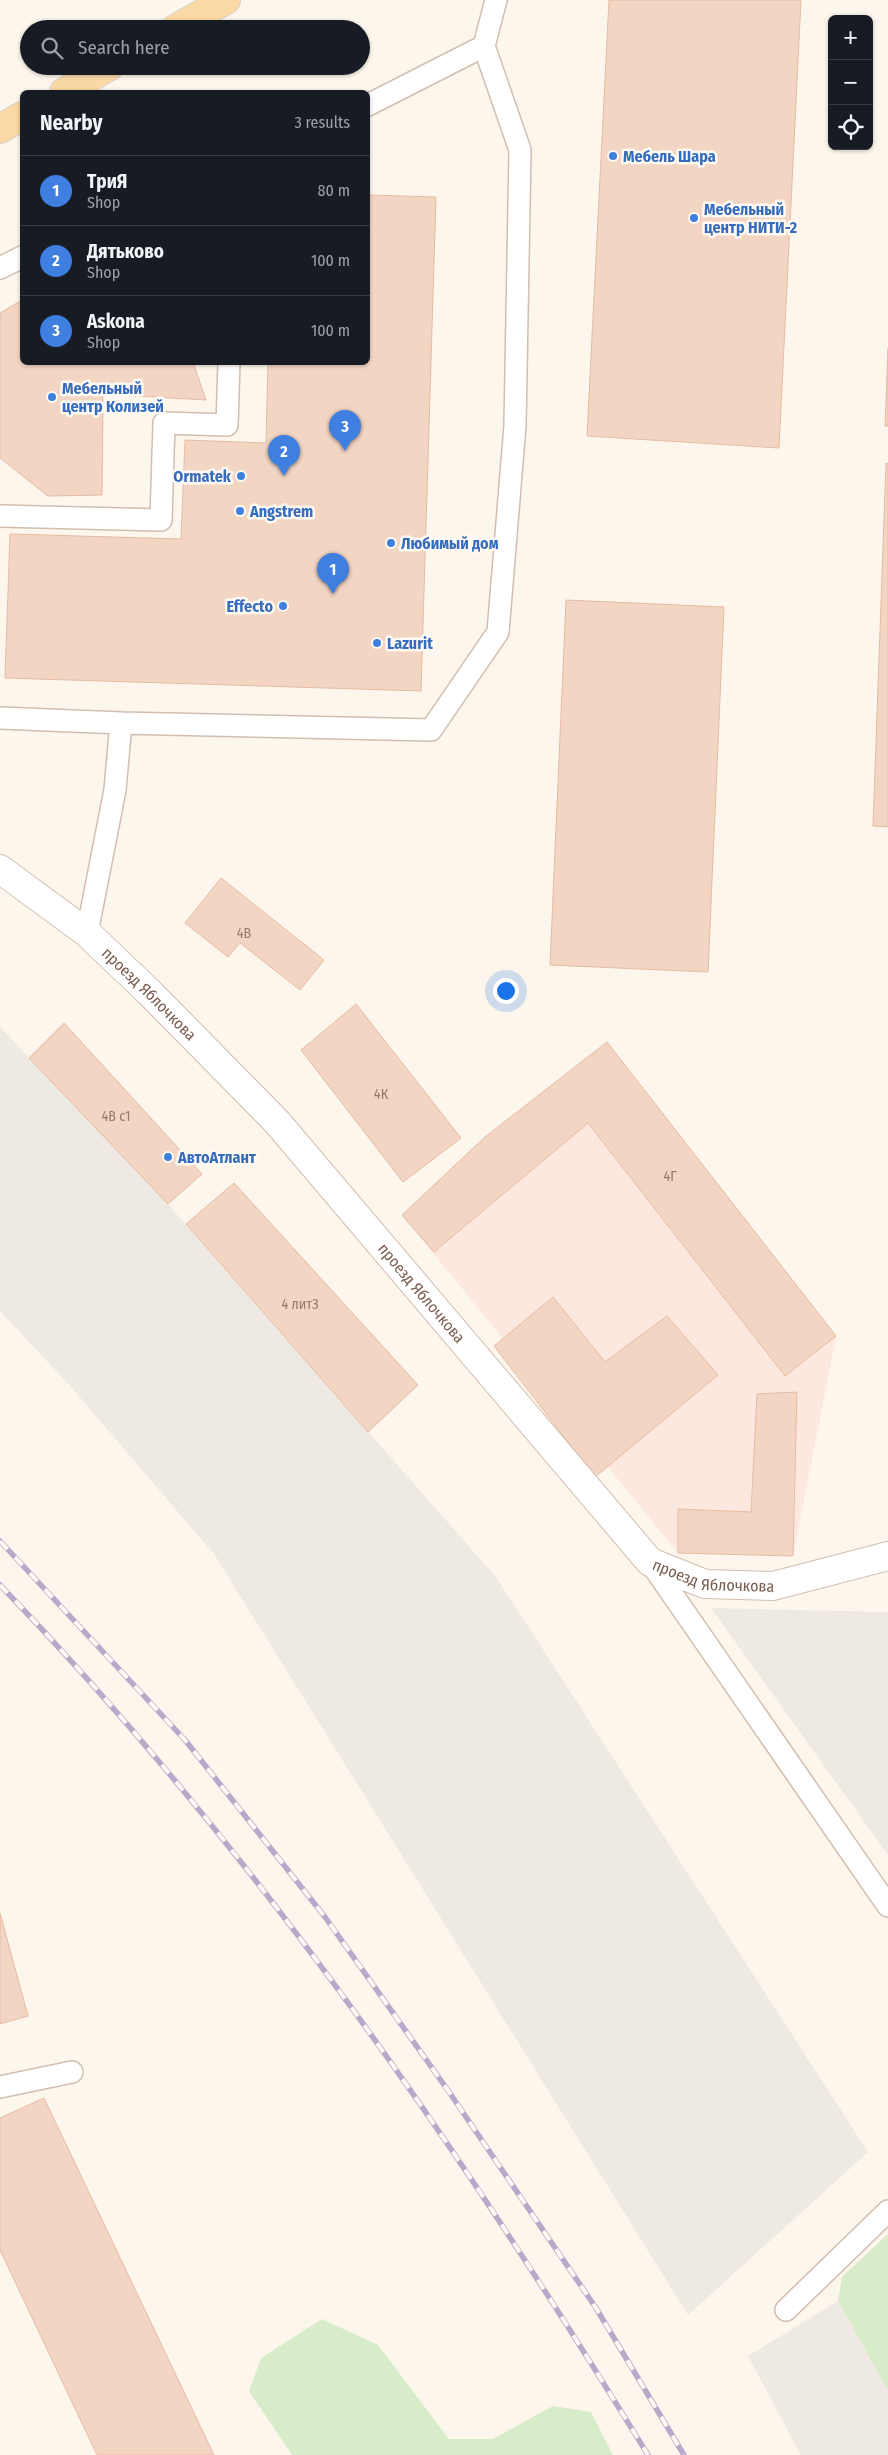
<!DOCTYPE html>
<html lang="en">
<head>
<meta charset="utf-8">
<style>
  :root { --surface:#171b24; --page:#20242c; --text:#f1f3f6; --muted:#9ea1a6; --line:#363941; --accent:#e76f51 }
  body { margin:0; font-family:"Fira Sans Condensed",sans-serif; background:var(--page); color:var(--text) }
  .controls { position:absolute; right:15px; top:15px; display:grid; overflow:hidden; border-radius:8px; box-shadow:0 1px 4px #0004 }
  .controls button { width:45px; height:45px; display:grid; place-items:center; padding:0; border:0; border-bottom:1px solid var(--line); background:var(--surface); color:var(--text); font:25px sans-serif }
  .you { position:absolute; left:505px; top:990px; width:18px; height:18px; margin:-12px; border:4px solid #fff; border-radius:50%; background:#1a73e8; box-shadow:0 0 0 8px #1a73e833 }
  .badge { display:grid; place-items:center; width:32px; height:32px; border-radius:50%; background:var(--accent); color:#fff; font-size:16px; font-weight:700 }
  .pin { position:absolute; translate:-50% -41px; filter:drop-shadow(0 1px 2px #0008) }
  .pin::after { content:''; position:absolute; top:26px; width:18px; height:15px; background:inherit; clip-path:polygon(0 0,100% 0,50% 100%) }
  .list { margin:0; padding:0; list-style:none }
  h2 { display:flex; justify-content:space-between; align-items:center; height:65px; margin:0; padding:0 20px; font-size:21px }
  h2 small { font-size:16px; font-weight:400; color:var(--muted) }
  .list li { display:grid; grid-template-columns:32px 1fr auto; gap:15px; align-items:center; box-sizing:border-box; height:70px; padding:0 20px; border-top:1px solid var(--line) }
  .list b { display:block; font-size:19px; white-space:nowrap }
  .list p { margin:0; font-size:16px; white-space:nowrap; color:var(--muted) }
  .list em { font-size:16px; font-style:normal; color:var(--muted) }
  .icon { flex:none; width:28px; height:28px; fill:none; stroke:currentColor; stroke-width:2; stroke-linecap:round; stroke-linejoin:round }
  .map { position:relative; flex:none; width:888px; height:2455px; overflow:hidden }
  .search { position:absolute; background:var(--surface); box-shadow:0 1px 4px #0004; left:20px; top:20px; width:350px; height:55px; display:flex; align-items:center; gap:12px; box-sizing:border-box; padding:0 18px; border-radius:28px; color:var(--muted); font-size:19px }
  .panel { position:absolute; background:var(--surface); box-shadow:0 1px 4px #0004; left:20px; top:90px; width:350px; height:275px; border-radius:8px }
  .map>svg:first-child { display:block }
  .commercial { fill:#fde8e0 }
  .industrial { fill:#efe9e4 }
  .green { fill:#d8ecc9 }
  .building { fill:#f3d5c3; stroke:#e6bba3 }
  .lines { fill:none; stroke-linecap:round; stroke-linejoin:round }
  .service-casing { stroke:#d1beb0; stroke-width:24 }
  .minor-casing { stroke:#d1beb0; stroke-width:30 }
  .primary-casing { stroke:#dad1cd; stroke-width:30 }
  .service { stroke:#fff; stroke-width:21 }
  .minor { stroke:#fff; stroke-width:28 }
  .primary { stroke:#fbd9a5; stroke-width:28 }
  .rail-casing { stroke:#b9a8c9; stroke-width:5.5 }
  .rail { stroke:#fffaf3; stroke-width:4; stroke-dasharray:11; stroke-linecap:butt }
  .shop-dot { fill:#3f7fe0; stroke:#fffaf3; stroke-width:2 }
  .labels { text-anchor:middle; stroke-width:5; stroke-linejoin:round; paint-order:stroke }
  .number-label { font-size:14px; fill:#987a6a }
  .shop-label { font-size:16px; font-weight:bold; fill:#366cbe; stroke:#fffaf3; text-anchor:start }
  .street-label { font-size:16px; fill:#7a5c4d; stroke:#fffaf3 }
</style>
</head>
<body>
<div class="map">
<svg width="888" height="2455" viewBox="0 0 888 2455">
  <rect width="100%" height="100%" fill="#fdf6ec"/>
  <path class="commercial" d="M607,1042L836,1337L793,1556L678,1553L402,1215Z"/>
  <path class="industrial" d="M0,1027L151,1185L496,1577L868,2152L688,2315L214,1554L72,1388L0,1311Z
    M711,1608L888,1612V1855Z
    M838,2301L888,2389V2455H801L748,2356Z"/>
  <path class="green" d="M888,2234V2390L838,2301L842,2277Z
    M322,2319L378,2345L449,2439H493L553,2406L591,2412L613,2455H292L249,2391L261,2358Z"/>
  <path class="building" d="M609,0H801L779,448L587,436Z
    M368,195L436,197L421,691L5,678L10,534L181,539L185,440L266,443L268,362H368Z
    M22,300V362H193L206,400L103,394L102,495L48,496L0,458V313Z
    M888,348V426H885Z
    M886,463L888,464V827L873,826Z
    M566,600L724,607L708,972L550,965Z
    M221,878L324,960L300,990L240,943L228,957L185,923Z
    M356,1004L461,1138L403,1182L301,1050Z
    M64,1023L202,1174L168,1204L29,1058Z
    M607,1042L836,1336L785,1376L588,1123L434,1252L402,1215L485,1137Z
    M234,1183L418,1385L368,1432L186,1224Z
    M553,1297L605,1362L667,1316L718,1375L595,1477L494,1346Z
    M797,1392L793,1556L678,1553V1509L751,1512L757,1394Z
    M0,1913L28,2016L0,2024Z
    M44,2098L214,2455H97L0,2250V2118Z"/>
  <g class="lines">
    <g class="service-casing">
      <path id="service" d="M368,105L484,46L496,0
        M0,268L22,257
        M0,516L161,520L164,423L227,425L229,362
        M0,718L121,723L431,730L498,632L515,426L520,150L484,46
        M87,933L115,790L121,723
        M650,1562L888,1906
        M0,2087L72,2072
        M786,2310L888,2211"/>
    </g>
    <g class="minor-casing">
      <g id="minor">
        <path id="s1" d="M0,869L87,933L150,993L277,1122L650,1562L705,1584L773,1586L888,1556"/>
      </g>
    </g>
    <g class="primary-casing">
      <path id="primary" d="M175,29L226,0
        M64,92L110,66
        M0,129L22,116"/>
    </g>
    <use href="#service" class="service"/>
    <use href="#minor" class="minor"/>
    <use href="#primary" class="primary"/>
    <g class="rail-casing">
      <path id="rail" d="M0,1541L185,1740L325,1917L447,2089L596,2308L684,2455
        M0,1585C252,1846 459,2147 648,2455"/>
    </g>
    <use href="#rail" class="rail"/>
  </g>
  <g class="shop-dot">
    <circle cx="613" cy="156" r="5"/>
    <circle cx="694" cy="218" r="5"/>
    <circle cx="52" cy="397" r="5"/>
    <circle cx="241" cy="476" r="5"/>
    <circle cx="240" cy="511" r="5"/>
    <circle cx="391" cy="543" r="5"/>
    <circle cx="283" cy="606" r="5"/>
    <circle cx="377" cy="643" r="5"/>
    <circle cx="168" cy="1157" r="5"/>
  </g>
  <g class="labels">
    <g class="number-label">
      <text x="244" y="938">4В</text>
      <text x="381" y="1099">4К</text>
      <text x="116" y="1121">4В с1</text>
      <text x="670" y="1181">4Г</text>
      <text x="300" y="1309">4 литЗ</text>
    </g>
    <g class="shop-label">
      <text x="623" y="162">Мебель Шара</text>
      <text x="704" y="215">Мебельный<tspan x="704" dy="18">центр НИТИ-2</tspan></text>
      <text x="62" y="394">Мебельный<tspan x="62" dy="18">центр Колизей</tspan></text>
      <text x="231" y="482" text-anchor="end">Ormatek</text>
      <text x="250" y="517">Angstrem</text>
      <text x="401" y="549">Любимый дом</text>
      <text x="273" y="612" text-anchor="end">Effecto</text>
      <text x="387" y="649">Lazurit</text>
      <text x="178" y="1163">АвтоАтлант</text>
    </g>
    <g class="street-label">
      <text dy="6" stroke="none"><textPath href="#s1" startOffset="195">проезд Яблочкова</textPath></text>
      <text dy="6" stroke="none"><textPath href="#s1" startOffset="600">проезд Яблочкова</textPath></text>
      <text dy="6" stroke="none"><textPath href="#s1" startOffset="1019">проезд Яблочкова</textPath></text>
    </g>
  </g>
</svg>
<div class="controls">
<button>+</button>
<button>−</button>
<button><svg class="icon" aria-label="locate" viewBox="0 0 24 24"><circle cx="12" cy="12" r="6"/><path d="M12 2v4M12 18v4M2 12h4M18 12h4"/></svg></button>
</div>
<div class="you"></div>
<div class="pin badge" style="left:333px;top:594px;background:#3f7fe0">1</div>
<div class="pin badge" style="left:284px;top:476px;background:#3f7fe0">2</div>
<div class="pin badge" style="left:345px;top:451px;background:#3f7fe0">3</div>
<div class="search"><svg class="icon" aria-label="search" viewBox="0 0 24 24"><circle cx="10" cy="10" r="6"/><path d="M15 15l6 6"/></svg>Search here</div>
<section class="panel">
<h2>Nearby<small>3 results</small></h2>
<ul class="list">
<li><span class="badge" style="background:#3f7fe0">1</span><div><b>ТриЯ</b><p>Shop</p></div><em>80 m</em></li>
<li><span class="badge" style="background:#3f7fe0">2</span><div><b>Дятьково</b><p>Shop</p></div><em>100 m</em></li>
<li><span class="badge" style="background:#3f7fe0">3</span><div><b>Askona</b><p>Shop</p></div><em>100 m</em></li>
</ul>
</section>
</div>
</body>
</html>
